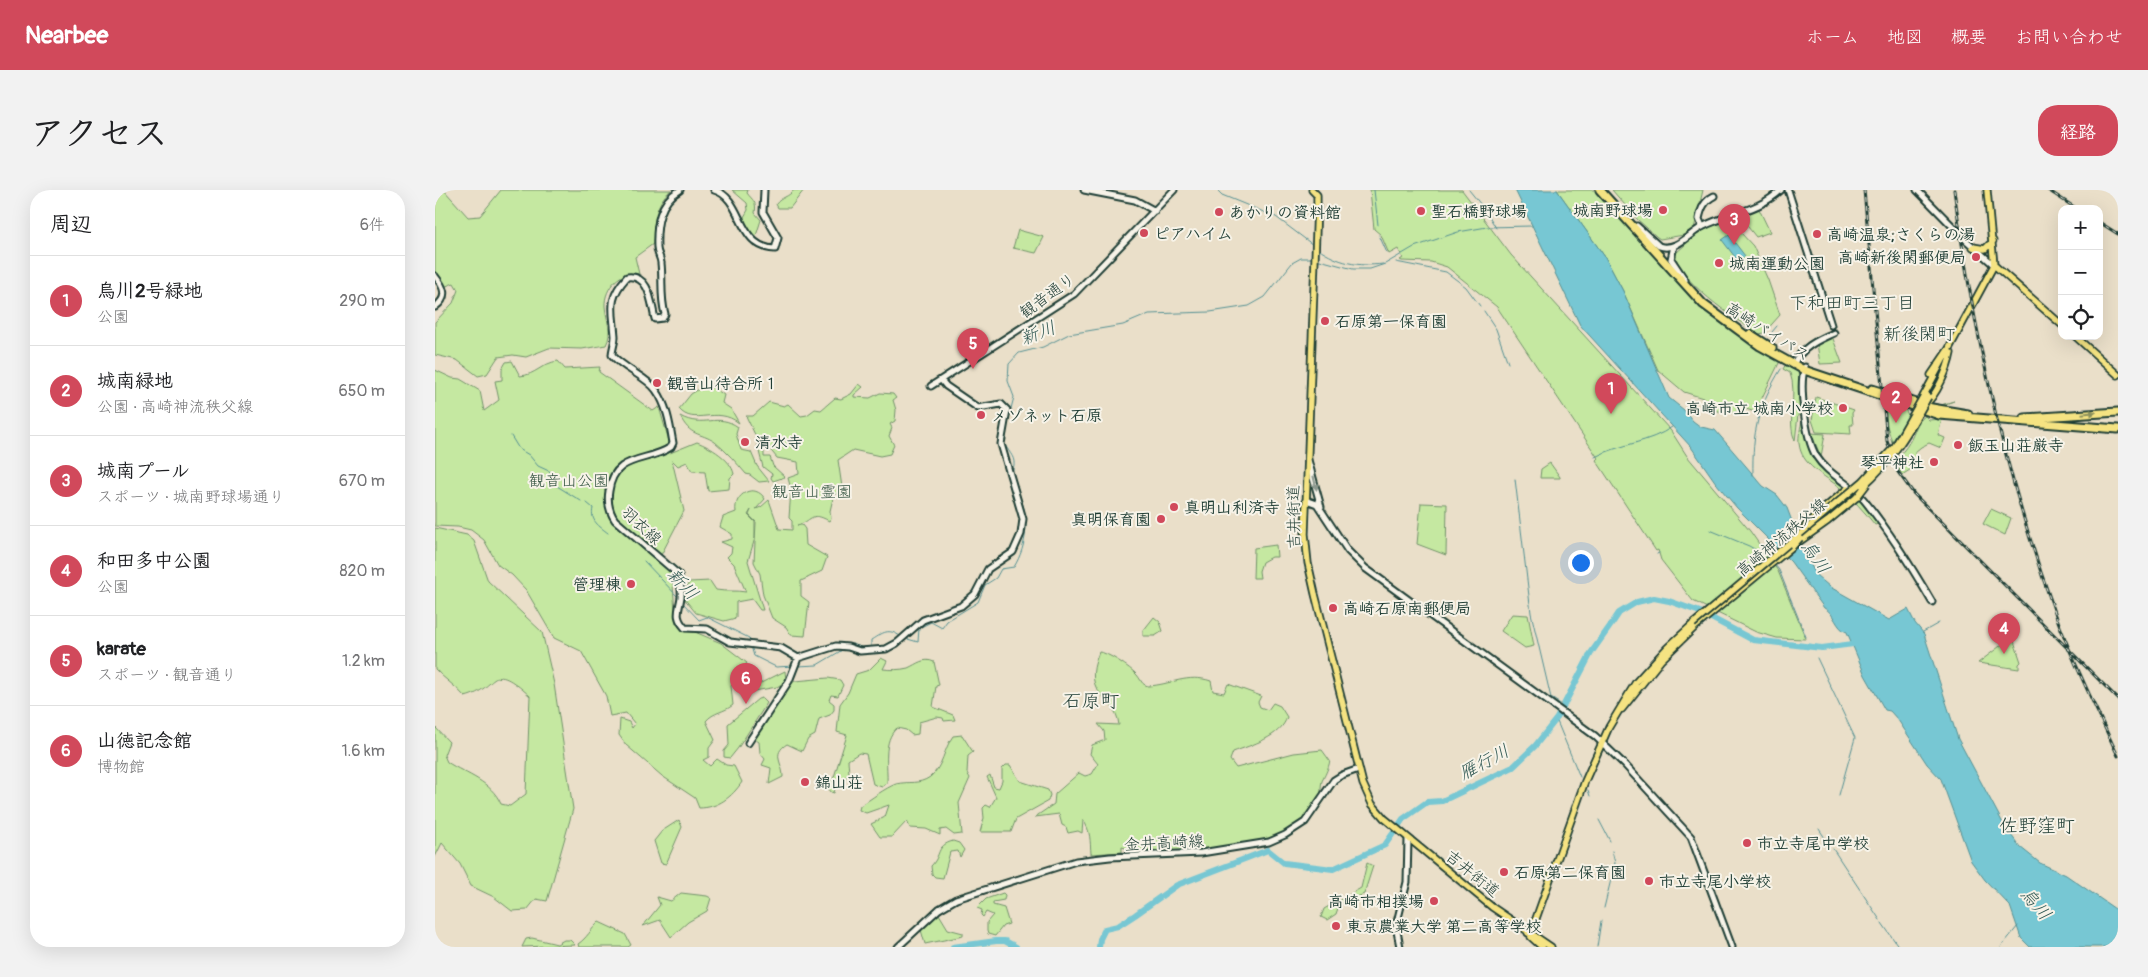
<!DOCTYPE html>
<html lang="ja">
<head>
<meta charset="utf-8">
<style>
  :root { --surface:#fff; --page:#f2f2f2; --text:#202124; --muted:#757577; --line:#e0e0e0; --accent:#d1495b }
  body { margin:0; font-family:Pangolin,"Klee One",sans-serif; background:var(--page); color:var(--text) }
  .controls { position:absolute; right:15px; top:15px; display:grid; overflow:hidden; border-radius:10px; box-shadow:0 5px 20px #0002 }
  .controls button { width:45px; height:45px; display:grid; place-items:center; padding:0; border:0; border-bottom:1px solid var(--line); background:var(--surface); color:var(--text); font:25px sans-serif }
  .you { position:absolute; left:1145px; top:372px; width:18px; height:18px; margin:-12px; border:4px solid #fff; border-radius:50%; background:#1a73e8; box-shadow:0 0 0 8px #1a73e833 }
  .badge { display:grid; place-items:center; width:32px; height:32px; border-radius:50%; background:var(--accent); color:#fff; font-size:16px; font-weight:700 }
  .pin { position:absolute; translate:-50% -41px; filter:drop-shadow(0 1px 2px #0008) }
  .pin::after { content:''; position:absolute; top:26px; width:18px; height:15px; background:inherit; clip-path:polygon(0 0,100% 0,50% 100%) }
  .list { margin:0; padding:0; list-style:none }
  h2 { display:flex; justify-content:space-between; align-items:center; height:65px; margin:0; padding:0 20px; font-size:21px }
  h2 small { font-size:16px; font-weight:400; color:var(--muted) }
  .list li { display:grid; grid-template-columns:32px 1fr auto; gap:15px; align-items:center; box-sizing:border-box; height:90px; padding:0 20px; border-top:1px solid var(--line) }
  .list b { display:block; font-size:19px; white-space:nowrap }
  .list p { margin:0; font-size:16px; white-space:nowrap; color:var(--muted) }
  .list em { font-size:16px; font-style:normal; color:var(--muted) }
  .icon { flex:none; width:28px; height:28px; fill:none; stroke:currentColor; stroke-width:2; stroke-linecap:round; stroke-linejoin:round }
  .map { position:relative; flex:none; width:1683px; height:757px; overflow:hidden; border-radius:20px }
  header { display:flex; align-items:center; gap:30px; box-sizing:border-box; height:70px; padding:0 25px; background:var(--accent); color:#fff }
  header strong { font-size:24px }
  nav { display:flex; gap:28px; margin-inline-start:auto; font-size:18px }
  .intro { display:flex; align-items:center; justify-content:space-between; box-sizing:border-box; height:120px; padding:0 30px }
  h1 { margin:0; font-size:35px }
  .button { padding:12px 22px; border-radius:20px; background:var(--accent); color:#fff; font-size:18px; font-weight:700 }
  main { display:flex; gap:30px; padding:0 30px }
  aside { flex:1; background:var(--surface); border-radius:20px; box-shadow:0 5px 20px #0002 }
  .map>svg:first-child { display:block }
  .green { fill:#c5e8a1; stroke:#72926a }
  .water { fill:#77c7d3; stroke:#549093 }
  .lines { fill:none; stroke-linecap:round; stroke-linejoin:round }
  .stream { stroke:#549093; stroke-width:1 }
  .river { stroke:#77c7d3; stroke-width:6 }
  .secondary-casing { stroke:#1f3d34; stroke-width:9 }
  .primary-casing { stroke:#1f3d34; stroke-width:9 }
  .highway-casing { stroke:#1f3d34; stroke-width:11 }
  .secondary { stroke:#f7f3e8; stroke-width:5 }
  .primary { stroke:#f5e382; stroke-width:5.5 }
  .highway { stroke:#f5e382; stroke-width:7 }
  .rail-casing { stroke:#1f3d34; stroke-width:3 }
  .rail { stroke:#f7f3e8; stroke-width:1; stroke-dasharray:4; stroke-linecap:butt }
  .primary-bridge-casing { stroke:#1f3d34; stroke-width:9; stroke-linecap:butt }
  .primary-bridge { stroke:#f5e382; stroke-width:5.5 }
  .oneway { fill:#8a905b }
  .oneway2 { fill:#8b988e }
  .poi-dot { fill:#d1495b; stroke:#f7f3e8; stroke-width:2 }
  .labels { text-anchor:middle; stroke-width:4; stroke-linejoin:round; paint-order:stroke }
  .poi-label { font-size:16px; font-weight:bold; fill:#1f3d34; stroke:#f7f3e8; text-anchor:start }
  .street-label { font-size:16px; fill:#1f3d34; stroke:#f7f3e8 }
  .park-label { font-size:16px; fill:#385744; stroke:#f7f3e8 }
  .neighbourhood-label { font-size:18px; fill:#1f3d34; stroke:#f7f3e8 }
  .water-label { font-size:18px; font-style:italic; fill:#315954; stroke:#f7f3e8 }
  .quarter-label { font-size:19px; fill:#1f3d34; stroke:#f7f3e8 }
</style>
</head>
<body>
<header>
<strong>Nearbee</strong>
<nav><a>ホーム</a><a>地図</a><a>概要</a><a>お問い合わせ</a></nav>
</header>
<div class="intro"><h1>アクセス</h1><a class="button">経路</a></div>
<main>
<aside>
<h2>周辺<small>6件</small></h2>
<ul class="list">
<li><span class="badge">1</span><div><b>烏川2号緑地</b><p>公園</p></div><em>290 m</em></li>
<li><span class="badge">2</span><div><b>城南緑地</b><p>公園 · 高崎神流秩父線</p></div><em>650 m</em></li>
<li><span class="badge">3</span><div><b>城南プール</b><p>スポーツ · 城南野球場通り</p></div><em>670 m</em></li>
<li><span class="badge">4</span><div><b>和田多中公園</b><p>公園</p></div><em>820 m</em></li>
<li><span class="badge">5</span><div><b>karate</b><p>スポーツ · 観音通り</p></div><em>1.2 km</em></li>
<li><span class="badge">6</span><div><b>山徳記念館</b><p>博物館</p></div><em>1.6 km</em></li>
</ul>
</aside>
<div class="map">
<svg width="1683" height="757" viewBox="0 0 1683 757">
  <rect width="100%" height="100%" fill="#eadfc9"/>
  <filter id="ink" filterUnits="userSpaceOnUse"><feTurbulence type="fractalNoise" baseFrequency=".02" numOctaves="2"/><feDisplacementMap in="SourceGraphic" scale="10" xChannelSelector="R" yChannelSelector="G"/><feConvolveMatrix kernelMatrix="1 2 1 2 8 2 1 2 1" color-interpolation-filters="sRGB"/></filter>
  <g filter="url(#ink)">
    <path class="green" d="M0,0H9L33,27L45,26L66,0H236C219,14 219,33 218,54L200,67L204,84C186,79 169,98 170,116C171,130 178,142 171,155L147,159L114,158L91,167L78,165L63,167L52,184L43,186L22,170L0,165V132L18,113L23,100L19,93L11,96L0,84Z
      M297,0H313L312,3C318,11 322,11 320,23L326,30L320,49L312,38L309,27L313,20L312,13Z
      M359,0H369L355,18H343L341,14C346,7 354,7 359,0Z
      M935,0H1027L1076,65L1236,241L1252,266L1315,341L1343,381L1371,449L1342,448L1321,442L1258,411L1226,370L1223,360L1221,361L1219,358L1161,270L1163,268L1062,117L1012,77L996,72L967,71L965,70L968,68L963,59L954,64L946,45L939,39Z
      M1122,0H1162L1234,83L1277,125L1345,171L1320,222L1311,219L1298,223L1276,220L1268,208L1249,202L1223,180L1188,101L1170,67Z
      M1177,0H1268L1259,39L1263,44L1274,37L1295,31L1318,56L1333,90L1345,125L1329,143L1324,144C1304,132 1237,87 1241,63L1261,45L1258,40L1249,45L1225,49L1222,47L1203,30Z
      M1324,19L1335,42L1321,47L1305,27Z
      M583,40L609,47L601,63L578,58Z
      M1397,146L1407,173L1385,174L1382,153Z
      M77,171L85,186C101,185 107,173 123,171L130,179L165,177L164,182L218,221L224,217L234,251L235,263L262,252C275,257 296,269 299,284L295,288L294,299L273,301L270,282L257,281L252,272L243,276L237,270L249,321L226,365L237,383L241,434L286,453L312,473L296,496L298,515C290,522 278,522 271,531L280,550L274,558V567L268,570L275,576L282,569L291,575L299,576L307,592C297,607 283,618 264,618L260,608L227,586L191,555L184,545L185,529L194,532L197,538L200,534L191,523L175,526L171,506L146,461L119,448L91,400L77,385L63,375L49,350L36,340L23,337L0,336V180L17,188L25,189L45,201L49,221L64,210L60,191L67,190V179L71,172Z
      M1351,174L1363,181L1368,222L1363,225L1360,251C1351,231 1363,204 1355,183L1348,179Z
      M424,194L428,197L419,205V207L435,208L445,203L458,204L461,208L458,210L461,220L460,231L455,234L457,238L454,246L459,255L455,264L445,266L418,260L403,270L408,304H399L395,321L396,328L394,331C375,320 377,332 362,335H367L370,339L371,355L392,367L387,381L366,391V406L374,412L370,446L356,445L351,437L337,428L328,405L325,384L319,372L321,332L314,325L316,320L313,325L320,332V348L313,371L328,420H325L317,409L301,412V428L289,431L261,423L248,407L254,392L275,391L281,400C292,402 300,400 311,402L299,374L292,367L296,363L297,357L286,352L297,349V344L285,337L288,327L301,322C298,304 320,292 330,309L321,319L326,317L334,310L344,339L357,340V331L354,328L356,299L353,288L364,284L363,272L342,268L329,252L324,253L311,226H318L334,212L349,216L353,214L366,226L372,225L380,219L386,220L400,208L406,209L416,204Z
      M269,196L279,198L289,205L287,213L296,219L304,233C281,215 259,237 244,219L256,204Z
      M1381,207L1419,220L1417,223L1418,235H1415L1416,244L1381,242L1377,230Z
      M1519,211L1473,227L1457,252L1452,236L1450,212L1470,219L1473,225Z
      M245,226C268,239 283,222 303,237L301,244L306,260L316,262L322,276L334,291L324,292L315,285L311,284C302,273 291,261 280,252C265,242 255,247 245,226Z
      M1490,226L1494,230L1507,229L1503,245L1510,248L1506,258L1494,253L1486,257L1480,262L1481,276L1467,285L1460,271C1465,264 1471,259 1475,251C1480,243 1481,232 1490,226Z
      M1367,230L1379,267L1429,315L1443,334L1440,335C1429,321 1418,309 1405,298C1390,285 1366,276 1364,253C1363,246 1366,237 1367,230Z
      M1376,243L1390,244L1386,267Z
      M322,254L329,258V267H335L338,276L350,287L338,291L336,288L337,284L328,277Z
      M1115,273L1125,287V288H1105L1106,279Z
      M986,313L1012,314L1011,365L982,354Z
      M1556,319L1576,328L1570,345L1548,334Z
      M0,338L32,345L39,351L53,391L107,442L119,494L138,619L112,711L101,709L92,720L77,721L59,707L36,696L25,674L7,653L0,667V537L14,552L9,565L12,572C32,585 56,591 66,614L75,616L91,604L95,506C53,468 66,498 30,507C21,496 9,489 0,479Z
      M841,355L842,367H836L827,372L824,381L825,388H818L819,358Z
      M1077,424L1093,425L1099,456L1090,458L1066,441Z
      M719,427L725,432L728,441L720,446H708V441Z
      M1579,451L1586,472L1584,474V479L1543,473L1569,453Z
      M664,462C672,462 696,478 702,485C707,491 706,494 713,496C735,495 753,483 776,491L778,501L789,503L793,494L826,506L823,512L825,517L833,520L838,513L845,516L852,527C846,547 816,555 798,562L795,570L801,578L859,563L887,560L895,571C893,579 891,583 888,589C885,594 887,600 885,605C877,628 848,644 827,652C792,657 718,669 687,657V662L656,664C655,651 656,641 648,630L647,643L643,641L633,643L631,637L627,635L624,624L600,627L619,614L620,604L644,583L650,586L657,584L663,574L655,564L657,555L670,550L669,541L663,534L684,535C680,502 645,509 664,462Z
      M446,468L452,471L448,479C456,480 465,480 473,478C482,474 489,467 499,472L504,495L501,496L498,517L518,525L520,530L509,531L508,528L502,527L484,532L483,544L477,545L471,540L462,538C447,550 453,577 452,593L447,597L438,594L431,564L424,563L413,570L414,584L400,597L399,603L396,602L392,596L399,587L412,545L402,542L405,514L413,503L421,484L434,480Z
      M350,481L351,491L342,497L319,501L318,497Z
      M393,488L405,490L408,495L403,506L396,505L394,510L399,514V520L395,525L384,529L380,545L373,549L367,561L352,554C336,564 348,573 348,587L334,594L336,578L327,575L330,569L325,563L324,552L318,548L355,494L360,491Z
      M327,508L332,513L303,558L295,568L289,567V561L294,555L293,534L323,509Z
      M527,545L538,562L533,566L532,583L535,588L524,613L527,644L519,645L511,639L505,640V645L491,639L475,638L472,631L457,647H445L436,634L450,627L454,615L431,623L424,620L425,616C436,609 450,598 461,594C473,591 484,595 495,587C508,577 509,558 518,546Z
      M571,575H575L585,591L613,600L615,605L613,611L581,629L576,642H545L549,628L548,618L551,615L555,617L561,607L552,587L555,585L559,597L564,598L567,591V579Z
      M244,630L247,637L231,674L226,673L219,651L227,641Z
      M518,651L524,653L529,660L525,667L523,661L515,662L508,688L500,687L497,684L496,676C507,665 500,656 518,651Z
      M932,673L938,676L929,704L904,715L901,724L892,730L886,727L889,719L926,698Z
      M246,703L272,706L276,708L272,721L253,732L236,747L225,730L208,736L225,715L222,707L236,711Z
      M568,703L570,705L569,710L558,712V715L569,718L574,734L568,736L560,746L553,744L552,741V732L558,725L551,722L548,727L546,725L547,720L542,718L551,709Z
      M504,724L513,739L528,743V746L490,754L486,740Z
      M164,732L190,744L196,755L193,757H144L143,754C152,748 156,739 164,732Z
      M97,748L122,754L129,750H135L140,755L87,757L91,749Z"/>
    <path class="water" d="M1080,0H1122L1170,67L1188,101L1234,208L1249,220L1258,231L1266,237L1280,240L1328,296L1342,305L1352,318L1367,358L1381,385L1395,397L1454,430L1473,419L1480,433L1489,444L1523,549L1570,637L1585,657L1605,673L1631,685L1683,721V757H1595L1586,748L1575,716L1550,690L1536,671L1506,589L1492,574L1463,530L1455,521L1450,520L1430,485L1412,442C1401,439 1400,423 1389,418L1356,372L1302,318L1281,293L1256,257L1145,135Z
      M1294,45L1310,66L1303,71L1287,50Z"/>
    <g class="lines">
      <path class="stream" d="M782,0L787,5L841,27L878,55
        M939,0L943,35
        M1034,0L1051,21L1061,38
        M944,45L952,63
        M883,59C904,73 922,77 948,74
        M881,69L918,79H935L950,74L979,57L1023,42L1052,37L1097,36
        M961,72L1011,82L1031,97L1045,116
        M1049,121L1061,139L1073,173
        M1337,142L1342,136
        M572,234L579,207L573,191L574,174L584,163L608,157L634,144L688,135L714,124L775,122L814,116L830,107L857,73L866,68H878
        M76,246L84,259L94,265L103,276L116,282L122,296L146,311
        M569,253C575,265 583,268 577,282
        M1160,267C1184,254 1215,253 1237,237
        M1318,285C1317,242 1323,216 1346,179
        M1080,289L1096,423L1116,508L1127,515
        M152,313L158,318C155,331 164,336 173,343
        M1275,340L1314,356L1333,367
        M1222,364L1224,363
        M209,371L243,407
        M1339,374L1344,380L1371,447
        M247,412L264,430L272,427L314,448L315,452
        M1488,442L1504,433
        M469,448L483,452L484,438L496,432L507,438L512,431L543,412L550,395L561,388L566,379L579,377C592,356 596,325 583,304
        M415,455L417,454L429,458L436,456V450C449,442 453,438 465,446
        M316,456L319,466L341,477L359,476
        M1382,468L1420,548L1404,605
        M363,476L382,475L409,459
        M1121,529L1145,587
        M1153,600L1155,606
        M1164,630L1175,651
        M1384,639L1394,654
        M1398,659L1445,730
        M1169,718L1180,673L1177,661
        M1447,733L1464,757
        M1162,757L1166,731
        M1566,757L1583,736"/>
      <path class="river" d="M518,757L561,751H570L581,757
        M664,757L665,749L670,739L683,736L700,725L742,695L833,660L849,673L898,679L950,655L968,629L992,612L1007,611L1078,577L1100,556L1122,528L1156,463L1178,432L1184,423L1202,412L1219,408L1234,411L1265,422L1318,450L1387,458L1426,453"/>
      <g class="secondary-casing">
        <path id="secondary" d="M245,0C224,12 221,35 222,58C222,63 226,68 226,73C228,91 225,107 230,124L228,128L220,129C216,113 215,84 192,87C172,109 178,119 180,146C180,153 177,159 177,165C189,179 212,187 221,200C232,215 235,235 238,253L236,257C213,273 179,263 174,301C172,312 174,321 180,330L244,385C245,392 247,400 246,407C244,421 239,426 250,438L272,439L295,452L346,458L363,468L401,456L413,457L425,461L451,459L462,453L488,430L526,416L540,404L553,379L578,362L586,344L588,329L566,254L572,220L566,214L543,218L511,196L506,190
          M279,0C309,8 301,57 340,59L343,48L328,22L329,0
          M649,0L700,10L720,21
          M1353,0L1396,135
          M1482,0L1532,51L1559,75
          M1202,36L1224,56C1242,62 1254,43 1269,36C1295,23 1324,21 1346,0
          M1267,36L1264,29C1266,19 1269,11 1279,6
          M1239,56L1236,69L1250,90
          M0,86C9,97 14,107 0,117
          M1358,175C1366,158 1382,150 1399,143
          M1370,177C1363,195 1371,249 1381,266C1393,285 1415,293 1429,310C1455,342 1476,376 1497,412
          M496,196L639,104L739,0
          M873,270L886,317
          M871,310L882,314L913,361L930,378L1160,546L1190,575L1256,647L1297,757
          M313,553L354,491L363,468
          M463,757L504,719L521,709L641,671L675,667L766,663L834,652L850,645L870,632L899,590L907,585L924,579
          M965,757L961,736L972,692L973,649"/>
      </g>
      <g class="primary-casing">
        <path id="primary" d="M877,0L882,5V14L870,344L873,373L880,404L928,594L937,614L949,628L1057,717L1116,757
          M1538,57L1550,59L1558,51
          M1559,75L1627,135
          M1640,146L1683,185
          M1496,185L1513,160
          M1489,205L1559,75L1552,0
          M1489,216C1502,205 1513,179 1516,163
          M1366,341L1379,327L1412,299
          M1187,519L1226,470L1260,437L1358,356L1393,331L1422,307
          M1093,743L1098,737L1150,591L1174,537L1201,492L1232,458L1258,434
          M1096,747L1107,757"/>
      </g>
      <g class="highway-casing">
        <path id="highway" d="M1165,0L1268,114L1325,156L1369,180L1504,225L1683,239
          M1315,144L1337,158
          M1437,199L1497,218L1533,224
          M1590,228L1683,222"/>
      </g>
      <use href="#secondary" class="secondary"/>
      <use href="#primary" class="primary"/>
      <use href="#highway" class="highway"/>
      <g class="rail-casing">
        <path id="rail" d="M1429,0L1452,251L1463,282L1479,304L1683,509
          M1519,0C1539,147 1572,292 1623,431C1640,477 1663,522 1683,566
          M1613,0L1642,19
          M1664,32L1683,44
          M1677,757L1683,749"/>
      </g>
      <use href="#rail" class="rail"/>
      <g class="primary-bridge-casing">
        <path id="primary-bridge" d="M1428,296C1457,271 1475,240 1493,207
          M1422,307L1432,294
          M1358,356L1365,348
          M1258,434L1428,291L1460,256L1489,205"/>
      </g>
      <use href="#primary-bridge" class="primary-bridge"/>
    </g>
    <defs><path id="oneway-solid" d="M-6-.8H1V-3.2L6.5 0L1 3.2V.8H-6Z" transform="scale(1.25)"/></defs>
    <use class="oneway" href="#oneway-solid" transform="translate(1654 223) rotate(-6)"/>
    <use class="oneway2" href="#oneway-solid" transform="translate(880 293) rotate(77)"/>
  </g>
  <g class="poi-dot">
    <circle cx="1228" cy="20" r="5"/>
    <circle cx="986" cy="21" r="5"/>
    <circle cx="784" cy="22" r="5"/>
    <circle cx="709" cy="43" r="5"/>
    <circle cx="1382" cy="44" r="5"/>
    <circle cx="1541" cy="67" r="5"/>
    <circle cx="1284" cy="73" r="5"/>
    <circle cx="890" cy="131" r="5"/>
    <circle cx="222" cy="193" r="5"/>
    <circle cx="1408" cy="218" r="5"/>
    <circle cx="546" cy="225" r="5"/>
    <circle cx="310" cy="252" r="5"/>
    <circle cx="1523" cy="255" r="5"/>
    <circle cx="1499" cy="272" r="5"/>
    <circle cx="739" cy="317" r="5"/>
    <circle cx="726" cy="329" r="5"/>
    <circle cx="196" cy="394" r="5"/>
    <circle cx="898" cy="418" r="5"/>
    <circle cx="370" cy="592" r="5"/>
    <circle cx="1312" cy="653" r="5"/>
    <circle cx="1069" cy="682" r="5"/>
    <circle cx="1214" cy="691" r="5"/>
    <circle cx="999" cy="711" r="5"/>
    <circle cx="901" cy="736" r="5"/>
  </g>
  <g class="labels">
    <g class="poi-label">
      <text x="1218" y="26" text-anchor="end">城南野球場</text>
      <text x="996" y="27">聖石橋野球場</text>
      <text x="794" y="28">あかりの資料館</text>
      <text x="719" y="49">ピアハイム</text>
      <text x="1392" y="50">高崎温泉;さくらの湯</text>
      <text x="1531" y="73" text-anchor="end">高崎新後閑郵便局</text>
      <text x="1294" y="79">城南運動公園</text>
      <text x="900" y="137">石原第一保育園</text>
      <text x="232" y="199">観音山待合所１</text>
      <text x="1398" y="224" text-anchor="end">高崎市立 城南小学校</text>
      <text x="556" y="231">メゾネット石原</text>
      <text x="320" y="258">清水寺</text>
      <text x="1533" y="261">飯玉山荘厳寺</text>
      <text x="1489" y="278" text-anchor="end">琴平神社</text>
      <text x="749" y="323">真明山利済寺</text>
      <text x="716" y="335" text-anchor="end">真明保育園</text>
      <text x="186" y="400" text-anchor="end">管理棟</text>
      <text x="908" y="424">高崎石原南郵便局</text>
      <text x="380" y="598">錦山荘</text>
      <text x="1322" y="659">市立寺尾中学校</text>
      <text x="1079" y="688">石原第二保育園</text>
      <text x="1224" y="697">市立寺尾小学校</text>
      <text x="989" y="717" text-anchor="end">高崎市相撲場</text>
      <text x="911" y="742">東京農業大学 第二高等学校</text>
    </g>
    <g class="street-label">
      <text transform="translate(612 105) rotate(-36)" y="6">観音通り</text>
      <text transform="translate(1333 141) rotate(32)" y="6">高崎バイパス</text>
      <text transform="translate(858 327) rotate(-91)" y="6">吉井街道</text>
      <text transform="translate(207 335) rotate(43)" y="6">羽衣線</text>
      <text transform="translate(1346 347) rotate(-40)" y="6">高崎神流秩父線</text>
      <text transform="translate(729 652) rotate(-3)" y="6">金井高崎線</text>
      <text transform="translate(1038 683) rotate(39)" y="6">吉井街道</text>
    </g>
    <g class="park-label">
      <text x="134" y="296">観音山公園</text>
      <text x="377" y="307">観音山霊園</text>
    </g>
    <g class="neighbourhood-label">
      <text x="1417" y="119">下和田町三丁目</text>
      <text x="1484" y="150">新後閑町</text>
    </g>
    <g class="water-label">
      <text transform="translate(603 143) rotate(-21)" y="6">新川</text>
      <text transform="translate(1381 367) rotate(55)" y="6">烏川</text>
      <text transform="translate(248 394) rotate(47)" y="6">新川</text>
      <text transform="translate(1049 572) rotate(-28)" y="6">雁行川</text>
      <text transform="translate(1601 714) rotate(50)" y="6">烏川</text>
    </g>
    <g class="quarter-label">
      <text x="656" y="517">石原町</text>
      <text x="1602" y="642">佐野窪町</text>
    </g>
  </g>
</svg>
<div class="controls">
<button>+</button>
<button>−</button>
<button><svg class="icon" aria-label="locate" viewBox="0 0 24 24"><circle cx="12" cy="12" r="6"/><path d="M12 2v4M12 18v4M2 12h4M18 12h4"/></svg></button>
</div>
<div class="you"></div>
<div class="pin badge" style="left:1176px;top:224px">1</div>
<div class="pin badge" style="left:1461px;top:233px">2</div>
<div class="pin badge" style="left:1299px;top:55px">3</div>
<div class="pin badge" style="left:1569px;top:464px">4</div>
<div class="pin badge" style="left:538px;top:179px">5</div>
<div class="pin badge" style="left:311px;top:514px">6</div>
</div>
</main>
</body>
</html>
